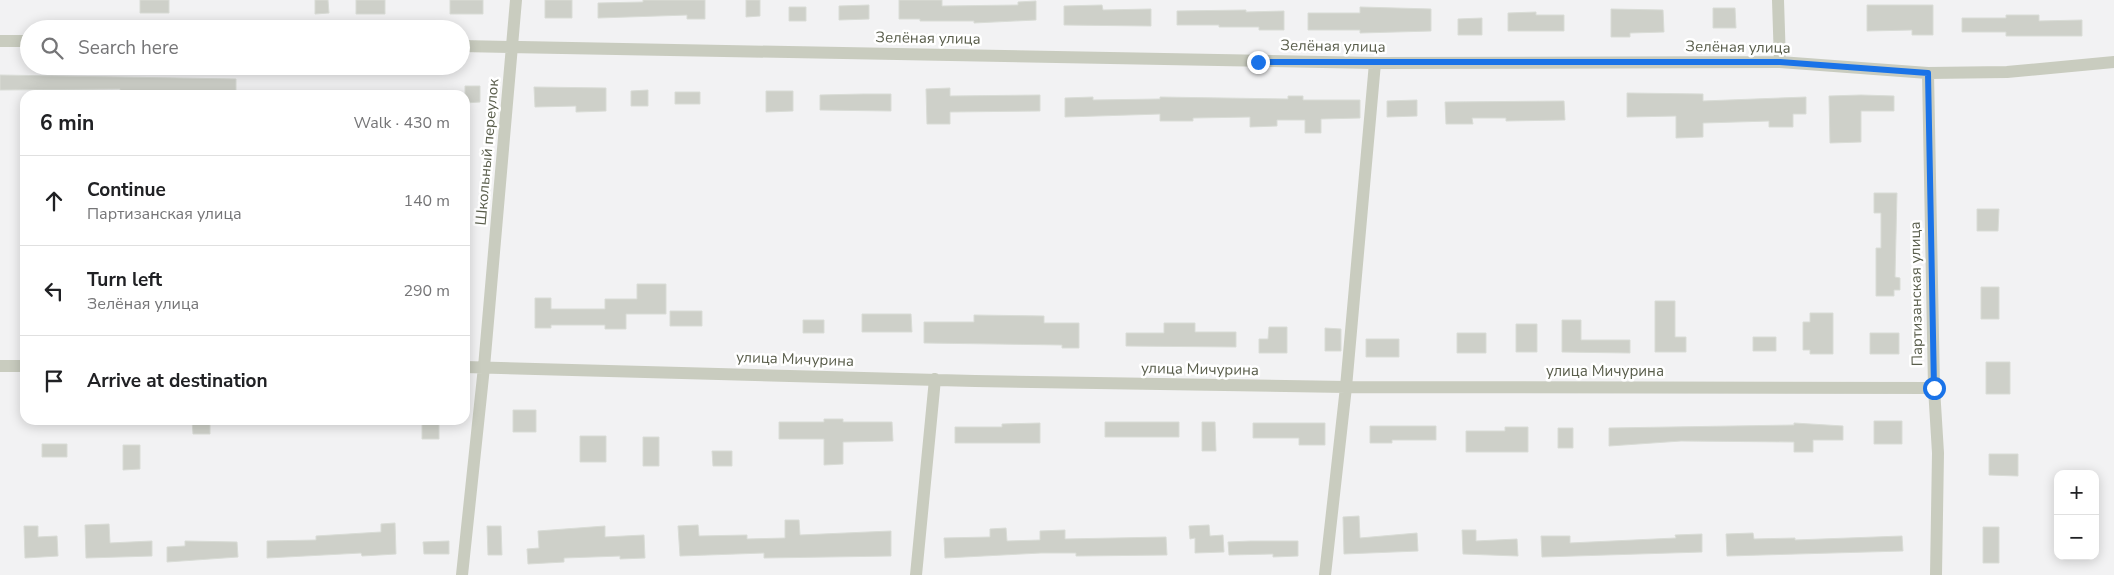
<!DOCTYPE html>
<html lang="en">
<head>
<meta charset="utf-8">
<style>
  :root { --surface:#fff; --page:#f2f2f2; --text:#202124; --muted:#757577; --line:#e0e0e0 }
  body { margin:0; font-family:"Nunito Sans",sans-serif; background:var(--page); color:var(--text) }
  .controls { position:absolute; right:15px; bottom:15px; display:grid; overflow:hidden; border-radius:10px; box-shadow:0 2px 12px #0003 }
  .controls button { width:45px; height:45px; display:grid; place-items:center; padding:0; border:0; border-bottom:1px solid var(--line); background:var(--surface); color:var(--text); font:25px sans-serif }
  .stop { position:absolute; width:15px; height:15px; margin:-11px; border:4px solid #1a73e8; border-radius:50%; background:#fff }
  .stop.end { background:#1a73e8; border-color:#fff; box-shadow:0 1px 5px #0008 }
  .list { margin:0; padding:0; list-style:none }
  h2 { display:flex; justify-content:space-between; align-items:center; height:65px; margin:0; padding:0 20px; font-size:21px }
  h2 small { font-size:16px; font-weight:400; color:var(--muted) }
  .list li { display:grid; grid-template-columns:32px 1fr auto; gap:15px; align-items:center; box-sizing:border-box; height:90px; padding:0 20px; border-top:1px solid var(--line) }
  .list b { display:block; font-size:19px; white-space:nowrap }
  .list p { margin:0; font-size:16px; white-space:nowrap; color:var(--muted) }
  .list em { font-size:16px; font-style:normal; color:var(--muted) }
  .icon { flex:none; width:28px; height:28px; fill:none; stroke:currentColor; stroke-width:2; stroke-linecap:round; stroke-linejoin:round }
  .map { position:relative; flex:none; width:2114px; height:575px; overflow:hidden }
  .search { position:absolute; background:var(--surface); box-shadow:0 2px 12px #0003; left:20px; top:20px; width:450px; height:55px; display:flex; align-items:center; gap:12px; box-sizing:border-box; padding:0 18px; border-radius:28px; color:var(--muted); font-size:19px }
  .panel { position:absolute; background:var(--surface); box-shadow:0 2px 12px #0003; left:20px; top:90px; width:450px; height:335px; border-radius:15px }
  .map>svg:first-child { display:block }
  .building { fill:#ced0c9; stroke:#d9dcd6 }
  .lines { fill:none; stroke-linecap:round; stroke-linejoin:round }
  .minor { stroke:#c9ccbf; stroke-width:12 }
  .route { stroke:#1a73e8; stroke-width:6 }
  .labels { text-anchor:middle; stroke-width:5; stroke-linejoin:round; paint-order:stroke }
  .street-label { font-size:15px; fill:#595d4b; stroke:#fff }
</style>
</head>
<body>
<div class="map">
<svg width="2114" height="575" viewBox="0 0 2114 575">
  <rect width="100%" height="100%" fill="#f2f2f3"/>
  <path class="building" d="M140,0H169V13H140Z
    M315,0H328L329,13L315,14Z
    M356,0H385V14H356Z
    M450,0H483V14H450Z
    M545,0H572V18H545Z
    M643,0H705V19H687V15L598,18V3L643,2Z
    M746,0H760V16L746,17Z
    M899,0H942V6L1018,5V2L1036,1V20L974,23V21H920V19H899Z
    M869,5V19L839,20V6Z
    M1102,5L1103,10L1151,9V26L1064,25V6Z
    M1867,5H1933V35H1912V30L1867,31Z
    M789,7H806V21H789Z
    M1360,7L1431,9V31L1360,33V30H1308V13H1360Z
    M1713,8H1735L1736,28H1713Z
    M1611,9L1663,10L1664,32L1630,33V37H1611Z
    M1246,10V12L1284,11V30H1259V27H1219V25H1177V11Z
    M1536,12V15H1564V31H1508V13Z
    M2006,15H2039V21L2082,20V36H2006V32H1962V18H2006Z
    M1482,18V35H1458V19Z
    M0,75L236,79V92H216V95H120V89L0,90Z
    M465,86H480V102L465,103Z
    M534,87L606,88V111L576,112V106L535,107Z
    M950,88V96L1040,95V111L950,112V124H927L926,89Z
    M648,90V106H631V91Z
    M766,91H793V111L766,112Z
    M675,92H700V104H675Z
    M1627,93L1703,94V101L1806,97V114H1793V127H1769V121L1703,123V137L1676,138V116L1627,117Z
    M864,94H891V111L820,110V95Z
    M1861,95L1894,96V111H1861V142L1830,143L1829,96Z
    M1288,96H1303V100H1360V118L1321,119V133H1305V120H1277V126L1250,127V117L1193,118V121H1160V114L1065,117V98L1093,97V100L1160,99V97L1288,99Z
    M1417,100V116L1387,117V101Z
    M1564,101L1565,120L1506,121V118H1472L1473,124H1446L1445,102Z
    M1874,193H1897L1895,277L1900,278V290H1894V296H1876V248H1881V213H1874Z
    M1977,209H1999L1998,231H1977Z
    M637,284H666V314H626V329H605V325H551V328H535V298H551V309H605V299H637Z
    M1981,287H1999V319H1981Z
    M1655,301H1675V337H1686V352H1655Z
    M670,311H702V326H670Z
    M1810,313H1833V354H1810V350H1803V322H1810Z
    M862,314H911L912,332H862Z
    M974,315L1044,316V323H1079V348H1062V345L924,343V322H974Z
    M803,320H824V333H803Z
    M1562,320H1581V340H1630V353L1562,352Z
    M1164,323H1195V332H1236V347L1126,346V333H1164Z
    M1516,324H1537V352H1516Z
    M1269,327H1287V353H1259V339H1268Z
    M1325,328L1341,329V351H1325Z
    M1457,333H1486V353H1457Z
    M1870,333H1899V354H1870Z
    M1753,337H1776V351H1753Z
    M1366,339H1399V357H1366Z
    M1986,362H2010V394H1986Z
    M513,410H536V432H513Z
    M824,419H843V422H892L893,441L843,442V464L824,465V439H779V422H824Z
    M192,420H210V434H193Z
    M422,420H439V439H422Z
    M1874,421H1902V444H1874Z
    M1105,422H1179V437H1105Z
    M1202,422H1215L1216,451H1202Z
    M1040,423V443H955V427H1002V424Z
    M1253,423H1325V445H1299V438H1253Z
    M1794,423L1843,426V440H1813V452H1794V442L1681,441L1609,446V428L1794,425Z
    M1370,426H1436V440H1392V443H1370Z
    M1505,427H1528V452H1466V431H1505Z
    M1558,428H1573V448H1558Z
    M580,436H606V462H580Z
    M643,437H659V466H643Z
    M42,444H67V457H42Z
    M123,445H140V469L123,470Z
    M712,451H732V466H713Z
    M1989,454H2018V476L1989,475Z
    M1359,516L1360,538L1417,533L1418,551L1344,554L1343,517Z
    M785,520H799L800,535L891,531V556L764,558V553L680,556L678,526L698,525L699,536L747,535V539L785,538Z
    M395,523L396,554L362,556L361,553L267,558V541L316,540V536L381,532V524Z
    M109,524L110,543L152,541V556L86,558L85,525Z
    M1209,525L1210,536L1223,535L1224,552L1195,553V538L1190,539L1189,526Z
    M24,526H38V537L57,536L58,556L25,558Z
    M487,526H501L502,555H488Z
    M605,526V537L644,535L645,558L620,559V556L564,558V562L528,564L527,549L539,548L538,531Z
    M1983,527H1999V563H1983Z
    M1006,528L1007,541L1040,540V531L1065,530V539L1166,537L1167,555L1076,556V553H1041L945,558L944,538L990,537V529Z
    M1462,530H1476V541L1517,539L1518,556L1463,554Z
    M1753,533L1754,539L1795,538V540L1902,536L1903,551L1727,556L1726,534Z
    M1702,534V552L1542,557L1541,536H1570V543L1676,538L1675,535Z
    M185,541L237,542L238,557L167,562V547L185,546Z
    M449,541V554H424L423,542Z
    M1251,541H1298V556L1273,557V554L1229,555L1228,542Z"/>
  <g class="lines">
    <path class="minor" d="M1778,0L1780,62
      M0,41H29
      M461,46L1375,63L1780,62L1928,73L2007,72L2114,62
      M1928,73L1934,388L1938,453L1936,575
      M0,366H25
      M465,367L975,381L1346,387L1934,388
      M462,575L484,367L516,0
      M916,575L935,379
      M1325,575L1346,387L1375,63"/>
  </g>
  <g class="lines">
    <path class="route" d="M1258,62H1780L1928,73L1934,388"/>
  </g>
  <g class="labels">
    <g class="street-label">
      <text transform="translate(928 38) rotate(1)" y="5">Зелёная улица</text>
      <text transform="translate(1333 46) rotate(1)" y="5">Зелёная улица</text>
      <text transform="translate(1738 47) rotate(1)" y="5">Зелёная улица</text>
      <text transform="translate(487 152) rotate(-85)" y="5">Школьный переулок</text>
      <text transform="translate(1916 294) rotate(-91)" y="5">Партизанская улица</text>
      <text transform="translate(795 359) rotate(2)" y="5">улица Мичурина</text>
      <text transform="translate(1200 369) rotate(1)" y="5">улица Мичурина</text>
      <text x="1605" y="376">улица Мичурина</text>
    </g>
  </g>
</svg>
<div class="controls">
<button>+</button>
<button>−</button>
</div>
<div class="stop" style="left:1934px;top:388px"></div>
<div class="stop end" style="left:1258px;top:62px"></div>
<div class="search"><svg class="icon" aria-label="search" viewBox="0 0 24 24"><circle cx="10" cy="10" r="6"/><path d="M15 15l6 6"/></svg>Search here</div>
<section class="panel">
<h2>6 min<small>Walk · 430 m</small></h2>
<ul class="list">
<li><svg class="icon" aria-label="ahead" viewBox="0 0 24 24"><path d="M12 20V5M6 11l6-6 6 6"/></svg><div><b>Continue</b><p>Партизанская улица</p></div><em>140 m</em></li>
<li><svg class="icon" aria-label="left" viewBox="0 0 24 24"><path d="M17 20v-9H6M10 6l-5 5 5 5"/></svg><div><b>Turn left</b><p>Зелёная улица</p></div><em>290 m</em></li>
<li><svg class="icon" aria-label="arrive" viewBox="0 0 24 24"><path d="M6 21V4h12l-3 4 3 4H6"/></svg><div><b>Arrive at destination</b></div></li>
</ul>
</section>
</div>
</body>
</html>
